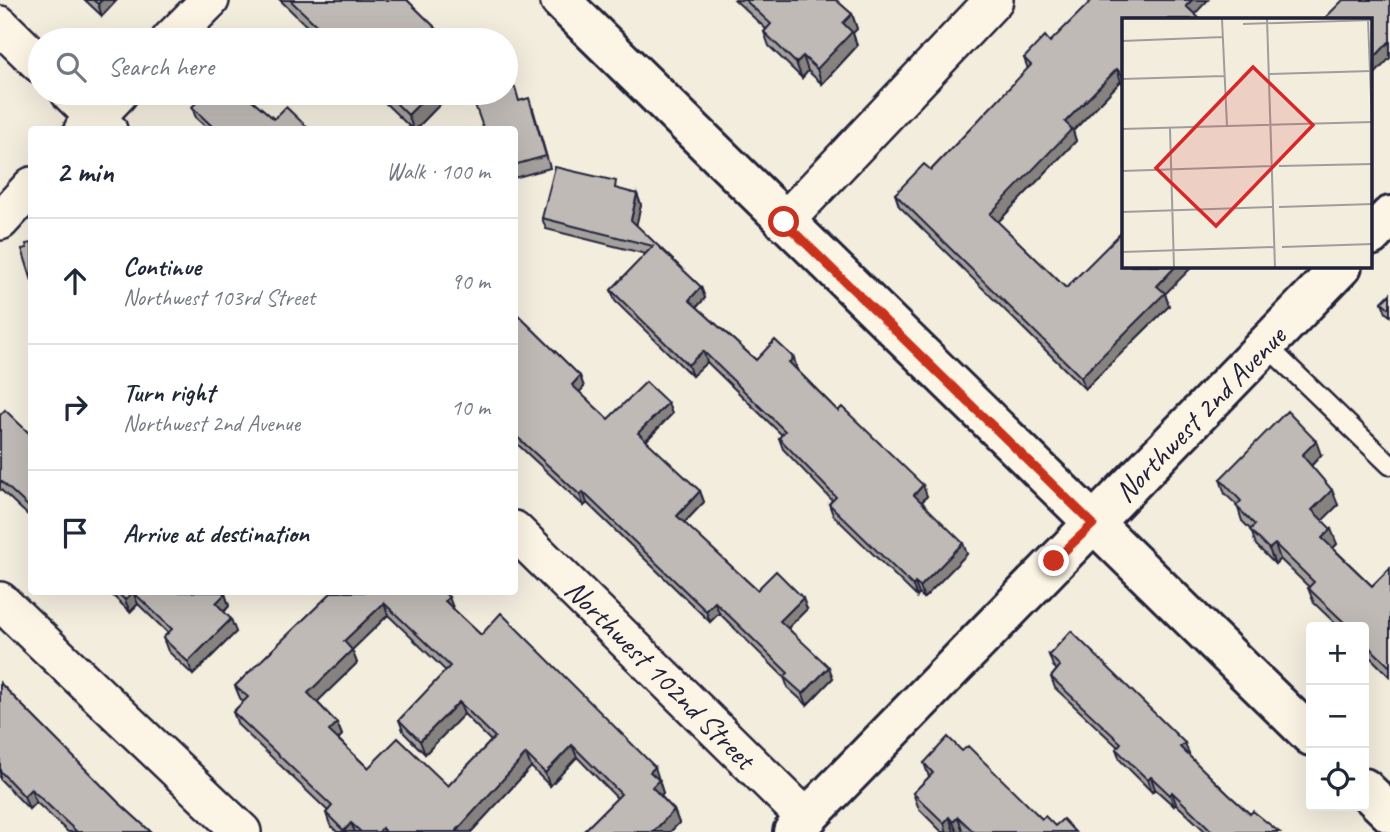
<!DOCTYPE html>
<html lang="en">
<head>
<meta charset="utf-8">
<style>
  :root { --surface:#fff; --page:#f2f2f3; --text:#1f2937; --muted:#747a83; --line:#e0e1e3 }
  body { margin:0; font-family:Caveat,sans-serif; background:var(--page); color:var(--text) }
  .controls { position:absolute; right:21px; bottom:21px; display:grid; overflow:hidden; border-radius:7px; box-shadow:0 7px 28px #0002 }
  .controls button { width:63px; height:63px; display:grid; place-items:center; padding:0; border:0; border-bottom:2px solid var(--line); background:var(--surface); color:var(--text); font:35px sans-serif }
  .stop { position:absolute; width:21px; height:21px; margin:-16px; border:5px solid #c8321e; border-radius:50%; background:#fff }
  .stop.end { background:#c8321e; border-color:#fff; box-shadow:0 2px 7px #0008 }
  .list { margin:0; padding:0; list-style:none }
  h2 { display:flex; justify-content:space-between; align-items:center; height:91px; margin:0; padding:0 28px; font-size:30px }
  h2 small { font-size:23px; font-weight:400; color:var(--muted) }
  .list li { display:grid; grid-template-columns:46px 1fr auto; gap:21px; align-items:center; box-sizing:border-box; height:126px; padding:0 28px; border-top:2px solid var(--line) }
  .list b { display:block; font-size:26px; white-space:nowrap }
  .list p { margin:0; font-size:23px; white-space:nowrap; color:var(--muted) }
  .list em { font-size:23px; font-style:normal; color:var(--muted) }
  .icon { flex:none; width:38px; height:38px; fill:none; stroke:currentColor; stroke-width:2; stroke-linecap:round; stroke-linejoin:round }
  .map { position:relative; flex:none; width:1390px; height:832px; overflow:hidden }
  .search { position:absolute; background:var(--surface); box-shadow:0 7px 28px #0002; left:28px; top:28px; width:490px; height:77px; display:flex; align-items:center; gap:18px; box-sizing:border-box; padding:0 24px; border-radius:38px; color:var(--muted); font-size:26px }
  .panel { position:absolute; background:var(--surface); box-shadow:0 7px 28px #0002; left:28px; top:126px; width:490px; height:469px; border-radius:7px }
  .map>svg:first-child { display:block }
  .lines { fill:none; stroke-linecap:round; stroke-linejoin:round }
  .service-casing { stroke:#22223b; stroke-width:23 }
  .minor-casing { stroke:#22223b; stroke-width:42 }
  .tertiary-casing { stroke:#22223b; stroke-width:44 }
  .secondary-casing { stroke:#22223b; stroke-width:44 }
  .service { stroke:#fcf5e5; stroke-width:18 }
  .minor { stroke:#fcf5e5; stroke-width:37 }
  .tertiary { stroke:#fcf5e5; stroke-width:38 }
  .secondary { stroke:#fcf5e5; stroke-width:38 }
  .wall { fill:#a4a09d; stroke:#22223b; stroke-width:2; fill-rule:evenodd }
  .shaded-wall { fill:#86827f; stroke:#22223b; stroke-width:2 }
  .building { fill:#bfbab6; stroke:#22223b; stroke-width:2; fill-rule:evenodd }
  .route { stroke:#c8321e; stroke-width:9 }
  .labels { text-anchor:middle; stroke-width:6; stroke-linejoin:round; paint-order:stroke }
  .street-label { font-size:30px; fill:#22223b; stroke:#fcf5e5 }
  .inset-road { fill:none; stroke:#9f9c9d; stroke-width:2 }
  .view { fill:#d62828; fill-opacity:0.15; stroke:#d62828; stroke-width:3.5 }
  .inset-edge { fill:none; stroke:#22223b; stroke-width:3.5 }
</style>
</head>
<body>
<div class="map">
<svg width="1390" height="832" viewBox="0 0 1390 832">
  <rect width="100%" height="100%" fill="#f3edde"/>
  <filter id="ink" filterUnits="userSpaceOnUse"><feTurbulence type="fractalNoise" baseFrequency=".0143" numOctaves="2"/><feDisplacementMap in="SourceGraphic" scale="14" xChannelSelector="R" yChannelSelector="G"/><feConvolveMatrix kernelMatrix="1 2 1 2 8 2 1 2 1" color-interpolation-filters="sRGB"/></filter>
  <g filter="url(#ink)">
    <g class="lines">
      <g class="service-casing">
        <path id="service" d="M1266,345L1390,465"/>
      </g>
      <g class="minor-casing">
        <path id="minor" d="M0,25L40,64
          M170,40L210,0
          M70,93L108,130
          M83,130L119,93
          M0,221L32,186
          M784,222L994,0
          M514,530L806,818
          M0,601L242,832"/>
      </g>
      <g class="tertiary-casing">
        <path id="tertiary" d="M1371,236L1390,216
          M793,832C976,643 1160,456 1342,266"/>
      </g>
      <g class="secondary-casing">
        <path id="secondary" d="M560,0L1311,736
          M1364,788L1390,813"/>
      </g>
      <use href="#service" class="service"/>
      <use href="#minor" class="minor"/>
      <use href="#tertiary" class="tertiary"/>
      <use href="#secondary" class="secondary"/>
    </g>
    <path class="wall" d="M85,0H117L102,16Z
      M280,0H407L448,40H321Z
      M735,0H836L852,14L857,29L853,33L857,46L822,84L808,71L802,78L769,46L764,32L766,29Z
      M1124,19V84L1121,81L1073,131L1076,141L998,222L1066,288L1165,294L1169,306L1085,389L899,206L895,194L931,170L1028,69L1024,58L1050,42Z
      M193,93H244L274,119L310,130H209L196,118L192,107L197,103Z
      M375,93H451L415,130H413Z
      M533,109L550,168L514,178V130Z
      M619,190L637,194L641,205L636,225L701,287L705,298L697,307L756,360L797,369V370L838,411L927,496L922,502L967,554L924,598L919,594L917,597L833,515L829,504L832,500L783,449L779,438L782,435L707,362L692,376L615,301L611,290L646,254L546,229L542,218Z
      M1390,294V316L1386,313L1382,302Z
      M514,311L580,376L584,387L579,392L608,419L668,403L672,414L646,441L700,491L704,502L684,523L757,590L807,609L788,628L833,678L807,705L788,688L784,677L719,613L710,622L587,503L584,506L514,441Z
      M0,415L32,436V519L0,489Z
      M1321,455L1311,466L1338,505L1322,520L1337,544L1333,548L1372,586L1390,568V677L1364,651V627H1339L1314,603L1308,588L1309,587L1280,559L1275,564L1256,545L1251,530L1242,521L1237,505L1225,494L1220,479Z
      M109,592H222L225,594L229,606L224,612L236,632L193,675L168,651L163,638L168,633L138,604L130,612Z
      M332,592L453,609L481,635L660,780L659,781L663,793L660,795L674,810L679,823L670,832H583L617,798L577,757L550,786L531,767L471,832H337L330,825L326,813L328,811L238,725L233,712L243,702L240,698L235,686ZM388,615L446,671L399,720L404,733L425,754L464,714L491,741L448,786L368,768L338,739L342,735L337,723L317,702L357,663L352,650Z
      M1049,655L1189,754L1188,755L1228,794L1250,814L1279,832H1206L1176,804L1174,806L1155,789L1152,792L1120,760L1116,749L1118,747L1055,688L1051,677L1057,670L1053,666Z
      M0,683L118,802L151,832H68L36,802L29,809L0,779Z
      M962,751L1042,819L1055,826L1075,832H942L919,809L913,793L929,777L924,763Z"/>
    <path class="shaded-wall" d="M102,0H117L102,16L98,4Z
      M1192,0H1208L1191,18L1186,6Z
      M852,14L857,29L853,33L857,46L822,84L817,69L843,23Z
      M1390,41V58L1371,78V61Z
      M803,56L808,71L802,78L796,63Z
      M1117,69L1121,81L1073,131L1076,141L994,226L990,214L1065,122Z
      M1371,81L1374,91L1371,94Z
      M430,93H451L415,130H414L408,115Z
      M637,194L641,205L635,231L631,220Z
      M1176,266H1193L1165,294L1169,306L1085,389L1081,377L1157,286Z
      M701,287L705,298L693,311L689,300Z
      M703,351L707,362L692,376L688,365Z
      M794,358L797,369L793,373L789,362Z
      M580,376L584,387L576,396L572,385Z
      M668,403L672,414L642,444L638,433Z
      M1316,441L1321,455L1307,470L1302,455Z
      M923,485L927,496L918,506L914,495Z
      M1332,490L1338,505L1318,525L1312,510Z
      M700,491L704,502L681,526L677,516Z
      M583,492L587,503L584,506L580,495Z
      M1331,529L1337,544L1328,553L1322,538Z
      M963,543L967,554L924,598L920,587Z
      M1275,544L1280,559L1275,564L1269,549Z
      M915,583L919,594L917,597L913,586Z
      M133,592L138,604L130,612L125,600Z
      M225,594L229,606L220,616L216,603Z
      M449,597L454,610L445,601Z
      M803,598L807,609L784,632L780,621Z
      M715,602L719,613L710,622L706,611Z
      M384,603L388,615L348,654L344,641Z
      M231,619L236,632L193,675L188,662Z
      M352,650L357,663L313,706L308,693Z
      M829,667L833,678L807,705L803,694Z
      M459,702L464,714L425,754L420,741Z
      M337,723L342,735L334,744L329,731Z
      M1185,743L1189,754L1184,758L1180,747Z
      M572,745L577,757L550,786L545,773Z
      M526,754L531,767L471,832H458L457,830Z
      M655,767L663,793L656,799L652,787L650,772Z
      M1151,777L1155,789L1152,792L1148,780Z
      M31,789L36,802L29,809L24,796Z
      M1172,792L1176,804L1174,806L1170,795Z
      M674,810L679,823L670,832H653Z
      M949,817L954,832H947L944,823Z
      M958,817L963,832H957L953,822Z
      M351,823L355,832H344V831Z"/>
    <path class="building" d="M93,0H102L98,4Z
      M290,0H407L448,40H332Z
      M745,0H836L852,14L843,23L852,32L817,69L803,56L796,63L764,32L771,24Z
      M1092,0H1192L1186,6L1200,19H1124V75L1123,76L1117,69L1065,122L1072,129L990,214L1066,288L1124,230V266H1176L1157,286L1165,293L1081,377L895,194L924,164L931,170L1031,65L1024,58L1045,36L1050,42Z
      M1343,0H1390V41L1371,61V19H1324Z
      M515,87L519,101L529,98L546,156L514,165V130H484L473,99L495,93H506V90Z
      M194,93H244L274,119L286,107L310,130H216L192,107L200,99Z
      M386,93H430L408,115Z
      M555,167L616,181L615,188L637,194L631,220L701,287L689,300L756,360L775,340L794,358L789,362L838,411L842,407L923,485L914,495L963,543L920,587L915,583L913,586L829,504L836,497L779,438L785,431L703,351L688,365L611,290L653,246L542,218Z
      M32,243V281L22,249L27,248L26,244Z
      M1390,294V309L1382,302Z
      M514,311L580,376L572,385L608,419L646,382L668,403L638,433L700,491L677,516L757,590L776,571L803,598L780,621L829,667L803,694L784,677L788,673L715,602L706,611L583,492L580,495L514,434Z
      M5,410L32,436V510L0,480V415Z
      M1287,411L1316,441L1302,455L1332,490L1312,510L1331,529L1322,538L1372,586L1390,568V667L1364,642V627H1349L1308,588L1314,582L1275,544L1269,549L1250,530L1255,525L1236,506L1241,501L1220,479Z
      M117,592H133L125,600Z
      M133,592H222L225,594L216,603L231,619L188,662L163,638L172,629Z
      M332,592H443L449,597L445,601L481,635L501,613L655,767L650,772L659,780L652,787L674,810L653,832H583L621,794L572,745L545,773L526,754L457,830L460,832H385L382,828L379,832H361L351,823L344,831L326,813L332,806L233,712L248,697L235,686ZM384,603L450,666L399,720L420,741L459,702L495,737L448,786L398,738L368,768L329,731L337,723L308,693L352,650L344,641Z
      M1071,631L1185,743L1180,747L1228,794L1250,814L1253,811L1279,832H1213L1172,792L1170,795L1151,777L1148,780L1116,749L1121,743L1051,677L1060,666L1049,655Z
      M0,683L118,802L151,832H77L31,789L24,796L0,771Z
      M948,737L962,751L968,746L1042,819L1045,816L1055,826L1063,819L1075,832H974L958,817L953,822L949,817L944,823L913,793L933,773L924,763Z"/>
  </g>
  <g class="lines" filter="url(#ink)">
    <path class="route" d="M784,222L1093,524L1054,561"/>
  </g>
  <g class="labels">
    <g class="street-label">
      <text transform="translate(1200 414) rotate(-46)" y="10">Northwest 2nd Avenue</text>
      <text transform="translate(660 674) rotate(45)" y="10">Northwest 102nd Street</text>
    </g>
  </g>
  <g transform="translate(1122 18)">
    <rect width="250" height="250" fill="#f3edde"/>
    <path class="inset-road" d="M100,1L105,108M145,1L153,250M246,1L250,106M121,6L251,2M0,23L101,19M146,56L249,53M0,61L102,58M48,110L52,250M0,111L251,104M157,148L251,146M0,153L149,148M157,189L251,186M0,194L151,189M160,229L251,226M0,234L152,229"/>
    <path class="view" d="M131,49L191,107L94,208L34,150Z"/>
    <rect width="250" height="250" class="inset-edge"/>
  </g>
</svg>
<div class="controls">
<button>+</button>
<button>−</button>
<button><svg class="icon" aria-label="locate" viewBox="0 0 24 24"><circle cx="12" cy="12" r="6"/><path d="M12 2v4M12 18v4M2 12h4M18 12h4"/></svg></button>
</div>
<div class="stop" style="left:784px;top:222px"></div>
<div class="stop end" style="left:1054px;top:561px"></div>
<div class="search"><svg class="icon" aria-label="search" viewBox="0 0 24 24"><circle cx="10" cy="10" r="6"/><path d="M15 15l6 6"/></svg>Search here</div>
<section class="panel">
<h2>2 min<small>Walk · 100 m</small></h2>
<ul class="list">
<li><svg class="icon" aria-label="ahead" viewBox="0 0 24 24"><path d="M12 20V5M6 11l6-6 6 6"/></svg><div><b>Continue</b><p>Northwest 103rd Street</p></div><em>90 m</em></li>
<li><svg class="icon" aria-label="right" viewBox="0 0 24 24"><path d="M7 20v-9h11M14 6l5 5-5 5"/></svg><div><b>Turn right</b><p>Northwest 2nd Avenue</p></div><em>10 m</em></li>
<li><svg class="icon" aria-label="arrive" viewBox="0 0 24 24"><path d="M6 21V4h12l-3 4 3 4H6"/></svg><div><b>Arrive at destination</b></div></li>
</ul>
</section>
</div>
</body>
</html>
